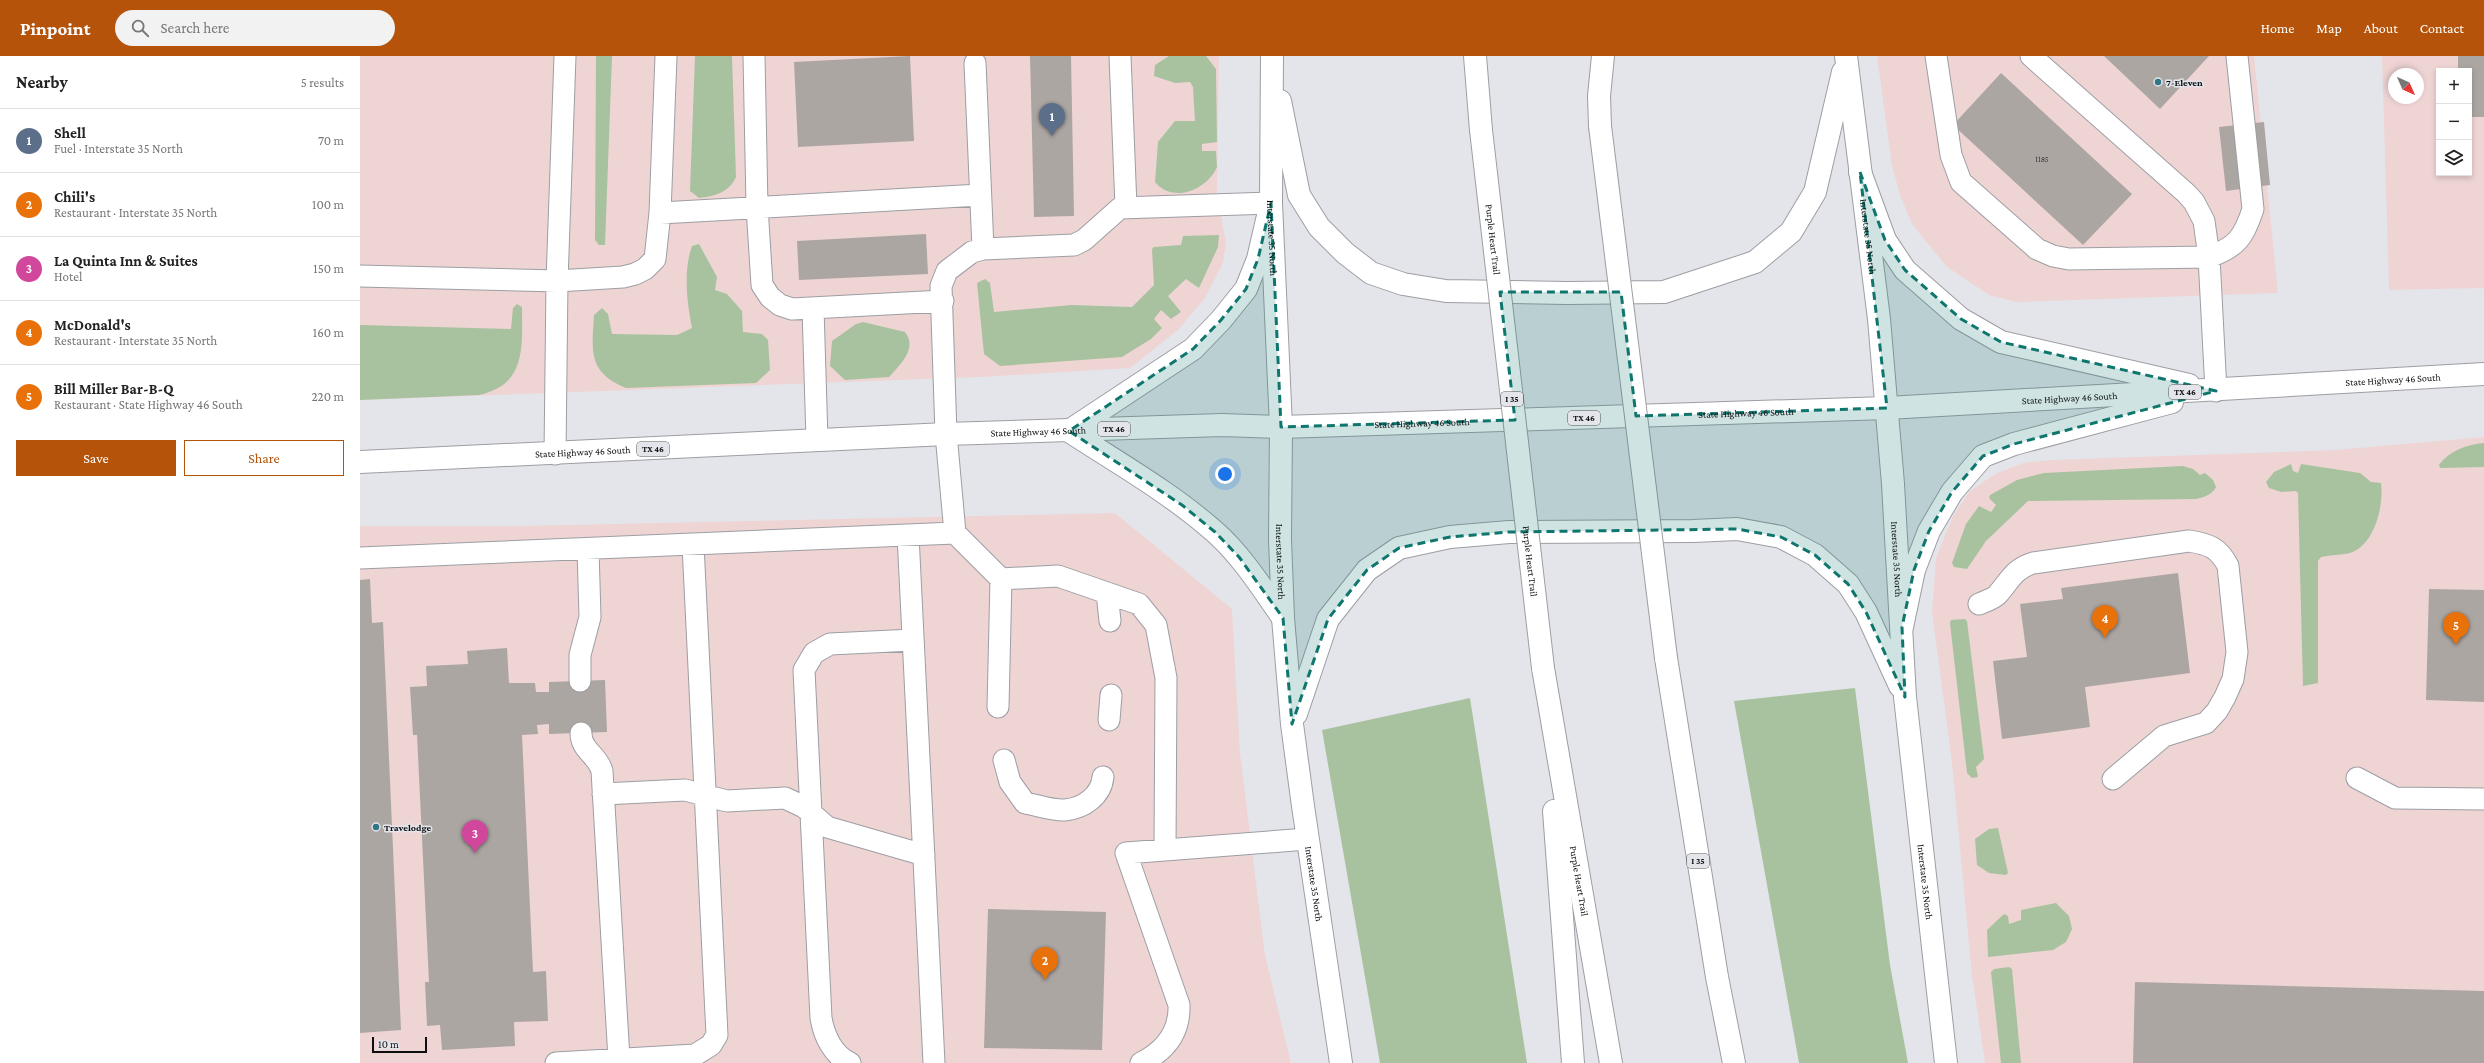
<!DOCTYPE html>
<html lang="en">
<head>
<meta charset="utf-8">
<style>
  :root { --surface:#fff; --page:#f2f2f2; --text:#222; --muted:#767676; --line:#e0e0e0; --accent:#b45309 }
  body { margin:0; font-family:"Crimson Pro",serif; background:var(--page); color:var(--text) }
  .controls { position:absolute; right:12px; top:12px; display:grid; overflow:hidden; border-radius:0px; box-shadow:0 2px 6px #0003 }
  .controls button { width:36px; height:36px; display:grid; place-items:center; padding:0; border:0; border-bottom:1px solid var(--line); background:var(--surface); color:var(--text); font:20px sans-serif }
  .compass { position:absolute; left:2028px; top:12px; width:36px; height:36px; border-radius:50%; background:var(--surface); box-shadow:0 2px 6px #0003; rotate:135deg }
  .scale { position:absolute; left:12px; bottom:10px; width:55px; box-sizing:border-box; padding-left:4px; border:2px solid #0d0e10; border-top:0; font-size:11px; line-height:14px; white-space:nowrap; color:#0d0e10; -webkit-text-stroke:3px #e4e5eb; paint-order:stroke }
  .you { position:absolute; left:865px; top:418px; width:14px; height:14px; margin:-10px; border:3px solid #fff; border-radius:50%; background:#1a73e8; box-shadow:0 0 0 6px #1a73e833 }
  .badge { display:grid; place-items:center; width:26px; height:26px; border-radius:50%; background:var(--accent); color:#fff; font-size:13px; font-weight:700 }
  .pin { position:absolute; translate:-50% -33px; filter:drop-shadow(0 1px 2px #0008) }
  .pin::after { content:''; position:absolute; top:21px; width:14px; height:12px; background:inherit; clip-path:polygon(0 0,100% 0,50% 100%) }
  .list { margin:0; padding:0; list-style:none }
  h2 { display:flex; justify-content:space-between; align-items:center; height:52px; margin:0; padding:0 16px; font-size:17px }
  h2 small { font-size:13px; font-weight:400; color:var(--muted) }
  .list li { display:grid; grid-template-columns:26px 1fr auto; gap:12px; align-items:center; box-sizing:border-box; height:64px; padding:0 16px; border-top:1px solid var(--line) }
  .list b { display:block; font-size:15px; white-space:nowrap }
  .list p { margin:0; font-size:13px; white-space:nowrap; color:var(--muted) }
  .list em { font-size:13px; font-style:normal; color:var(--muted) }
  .actions { display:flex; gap:8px; padding:12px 16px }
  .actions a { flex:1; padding:9px 0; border:1px solid var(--accent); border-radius:0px; text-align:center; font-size:14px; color:var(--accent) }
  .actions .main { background:var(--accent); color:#fff }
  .icon { flex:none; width:22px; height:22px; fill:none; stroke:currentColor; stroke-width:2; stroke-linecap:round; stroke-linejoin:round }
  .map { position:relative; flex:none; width:2124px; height:1007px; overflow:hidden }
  header { display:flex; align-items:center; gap:24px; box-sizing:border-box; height:56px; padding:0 20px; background:var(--accent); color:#fff }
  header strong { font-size:19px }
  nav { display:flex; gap:22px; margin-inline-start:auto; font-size:14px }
  .search { width:280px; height:36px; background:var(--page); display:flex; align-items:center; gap:10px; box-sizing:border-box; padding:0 14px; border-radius:22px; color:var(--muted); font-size:15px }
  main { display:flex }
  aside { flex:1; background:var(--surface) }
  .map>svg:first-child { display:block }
  .commercial { fill:#efd4d4; fill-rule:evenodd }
  .green { fill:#a8c29f }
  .building { fill:#aca6a3 }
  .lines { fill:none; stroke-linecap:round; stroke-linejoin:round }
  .lane-casing { stroke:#9d9ea4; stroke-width:23 }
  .secondary-casing { stroke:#9d9ea4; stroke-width:24 }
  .primary-casing { stroke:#9d9ea4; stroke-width:24 }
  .highway-casing { stroke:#9d9ea4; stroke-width:24 }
  .lane { stroke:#fff; stroke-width:21 }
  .secondary { stroke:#fff; stroke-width:22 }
  .primary { stroke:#fff; stroke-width:22 }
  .highway { stroke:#fff; stroke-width:22 }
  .highway-bridge-casing { stroke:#9d9ea4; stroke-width:24; stroke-linecap:butt }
  .highway-bridge { stroke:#fff; stroke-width:22 }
  .marked { fill:#0f766e; fill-opacity:0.2; stroke:#0f766e; stroke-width:3; stroke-dasharray:8 5; stroke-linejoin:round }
  .poi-dot { fill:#317684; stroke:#e4e5eb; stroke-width:1.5 }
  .labels { text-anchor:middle; stroke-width:3; stroke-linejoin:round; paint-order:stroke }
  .number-label { font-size:8px; fill:#353435 }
  .shield { fill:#e4e5eb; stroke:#4e4e52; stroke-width:1 }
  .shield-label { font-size:9px; font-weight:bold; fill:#0d0e10 }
  .poi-label { font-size:10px; font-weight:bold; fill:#0d0e10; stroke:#e4e5eb; text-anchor:start }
  .street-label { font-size:10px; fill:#0d0e10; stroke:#e4e5eb }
</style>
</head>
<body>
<header>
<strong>Pinpoint</strong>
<div class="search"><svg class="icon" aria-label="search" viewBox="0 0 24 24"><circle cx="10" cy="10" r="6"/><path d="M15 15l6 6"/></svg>Search here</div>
<nav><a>Home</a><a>Map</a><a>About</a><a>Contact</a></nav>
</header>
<main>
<aside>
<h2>Nearby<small>5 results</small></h2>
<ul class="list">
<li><span class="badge" style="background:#5c6f8a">1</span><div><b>Shell</b><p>Fuel · Interstate 35 North</p></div><em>70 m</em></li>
<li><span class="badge" style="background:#e8710a">2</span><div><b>Chili's</b><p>Restaurant · Interstate 35 North</p></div><em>100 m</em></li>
<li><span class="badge" style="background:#d1479c">3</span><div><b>La Quinta Inn &amp; Suites</b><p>Hotel</p></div><em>150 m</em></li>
<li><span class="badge" style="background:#e8710a">4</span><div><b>McDonald's</b><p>Restaurant · Interstate 35 North</p></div><em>160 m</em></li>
<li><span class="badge" style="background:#e8710a">5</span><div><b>Bill Miller Bar-B-Q</b><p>Restaurant · State Highway 46 South</p></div><em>220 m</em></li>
</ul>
<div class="actions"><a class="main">Save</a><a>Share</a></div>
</aside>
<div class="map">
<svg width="2124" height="1007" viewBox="0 0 2124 1007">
  <rect width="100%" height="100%" fill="#e4e5eb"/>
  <path class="commercial" d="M0,0H859L857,138L866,187L863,207L845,242L818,274L770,312L621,321L0,344Z
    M1517,0H1894L1918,237L1656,246L1629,239L1587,211L1552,168L1540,139L1532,110Z
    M2022,0H2124V232L2029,234ZM2079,15H2109V117H2079ZM2034,18H2058V42H2034Z
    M2124,381V1007H1625L1612,920L1592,707L1572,556L1576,502L1593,460L1609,436L1635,418L1663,407L1692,404L1975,394Z
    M755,457L872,553L880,697L905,899L931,1007H0V470H159Z"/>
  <path class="green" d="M236,0H252L245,189H239L235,184Z
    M335,0H372L376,121C369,137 354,140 339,142L330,135Z
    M809,0H846L856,13L857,86L842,88V95H856L857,111C847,134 813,148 795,126L798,86L815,65H835L833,31L830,26L815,27L794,20L795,9Z
    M859,179L858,191L839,232L826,223L808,240L821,256L811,263L801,254L794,263L802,272L791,283L762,301L640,310L624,298L617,227L625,223L630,227L634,256L712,249L772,251L794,229L792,193L794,191L821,189L823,180Z
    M339,188L357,221L355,234L367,238L382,255L383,276L402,278L408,284L410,314L396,327L266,332C227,316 232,294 234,259L242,252L248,258L252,278L317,279L332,272C327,246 323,215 332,190Z
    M157,248L162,251C162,290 167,329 119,339L0,344V269L151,273L153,252Z
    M503,266L545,276C558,293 540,309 529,321L485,324L470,310L472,285L496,268Z
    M2124,387V411L2080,412L2079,409C2089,395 2107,388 2124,387Z
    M1931,408L1933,415L1938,417L1941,408L2000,417L2011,426L2021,427C2024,449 2015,489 1990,497C1981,499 1971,499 1961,501L1958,505V627L1943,630L1938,437L1936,435L1921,436L1909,432L1906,426L1914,416Z
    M1823,410L1833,413L1840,419L1845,417L1853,424L1856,431C1852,439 1844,441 1836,443L1668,445L1626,485L1607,513L1594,511L1592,507L1606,468L1619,450L1631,456L1636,449L1629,442L1630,439L1657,424L1684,417Z
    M1605,563L1607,565L1624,703L1616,711L1618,721L1612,722L1607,717L1590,567L1591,564Z
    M1495,632L1530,909L1548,1007H1439L1374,645Z
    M1110,642L1167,1007H1020L962,674Z
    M1638,772L1648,817L1646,819L1629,817L1617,809L1615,783L1629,773Z
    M1696,847L1709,860L1712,873L1706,886L1693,894L1628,901L1627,874L1644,858L1648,860L1649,868L1661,864V854Z
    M1649,911L1652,913L1661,1007H1641L1631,916L1634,913Z"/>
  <path class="building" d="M550,0L554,85L438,91L434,6Z
    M670,0H711L714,160L674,161Z
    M1744,0H1849L1800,53Z
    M2098,0H2124V61H2109V15H2098Z
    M1641,17L1772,138L1723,189L1593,69Z
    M1904,66L1910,129L1866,135L1859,71Z
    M566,178L568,218L439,224L437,185Z
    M1818,517L1830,617L1725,631L1730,671L1642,683L1633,605L1667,601L1660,548L1703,543L1701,532Z
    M10,523L12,567L23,566L41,974L0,977V524Z
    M2069,533L2124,534V646L2066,644Z
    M147,592L149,627H175L176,636H189V626L245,624L247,676L189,678V668L177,669L178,678L162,679L173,916L186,915L188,965L154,966L155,990L82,994L80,969L67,970L65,926H69L57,679H53L50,631L67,630L66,610L108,608L107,595Z
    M628,853L746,856L742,994L624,992Z
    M1775,926L2124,935V1007H1773Z"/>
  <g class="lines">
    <g class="lane-casing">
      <path id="lane" d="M394,0L397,151L402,229L410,241L420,249L432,253L583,245
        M760,0L766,151
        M1576,0L1591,99L1601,126L1677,193L1693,200L1709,203L1849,201C1877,191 1884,181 1893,153L1877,0
        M1671,0L1827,138L1834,146L1844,165L1849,201L1856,335
        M615,7L623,193
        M300,157L620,139
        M0,220L197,225L263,221L275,218L285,213L295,203L300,157L306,0
        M453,252L457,384
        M195,398L197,225L205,0
        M548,479L574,1007
        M0,502L595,477
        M641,523L698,520L779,548L796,569L806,622L805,793
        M747,537L750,565
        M1619,548C1625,545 1634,543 1638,538C1650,524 1655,512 1673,507L1829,485C1849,488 1859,492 1868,510L1877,596L1873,623L1865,641L1857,655L1846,667L1804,680L1753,723
        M220,625V599L230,561L228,493
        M638,651L641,523L595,477L586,378L581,230L587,215L612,196L623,193L714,189L724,184L760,152L911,147
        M749,664L751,639
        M221,677C221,695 238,699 242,715L259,1003
        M644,704L650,726L665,747C677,749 693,755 705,754C724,752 741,740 743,721
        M1997,722L2035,742L2124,743
        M243,738L325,734L367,745L425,742L444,751L467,771L564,799
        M196,1007L335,999L351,989L357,979L333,489
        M490,1007C473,999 464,980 461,962L444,614L454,597L470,588L553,584
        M781,1007C805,995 820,977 819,949L766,797L947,783"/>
    </g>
    <g class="secondary-casing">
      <g id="secondary">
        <path id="s1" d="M912,0L911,147L921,371L920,483L923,562L932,668L943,750L981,1007"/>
        <path id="s2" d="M1486,0L1519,263L1533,428L1545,641L1586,1007"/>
        <path d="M920,45L939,139L959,171L985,197L1011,217L1043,228L1086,235L1207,237L1304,236L1395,206L1431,176L1455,136L1483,16"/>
        <path d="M936,658L968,563L1007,514L1039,492L1090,481L1149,476L1333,475L1377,473L1421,481L1455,499L1488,528L1506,556L1540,630"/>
      </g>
    </g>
    <g class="primary-casing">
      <g id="primary">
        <path d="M1500,116L1525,184L1545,214L1601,263L1641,286L1829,329"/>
        <path d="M911,147L898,203L886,233L861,264L833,293L709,375C758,407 811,437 855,476C882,500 902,532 923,562"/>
        <path id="s3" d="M0,406L586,378L862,369L921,371L1527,352L2124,318"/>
        <path d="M1542,571L1554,514L1569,475L1592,436L1623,400L1654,388L1812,346"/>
      </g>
    </g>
    <g class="highway-casing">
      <g id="highway">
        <path d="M1115,0L1121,74"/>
        <path d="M1240,70L1239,40L1243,0"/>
        <path d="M1306,602L1357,921L1374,1007"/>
        <path id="s4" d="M1183,612L1251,1007"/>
        <path d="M1194,755L1213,1007"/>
      </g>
    </g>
    <use href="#lane" class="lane"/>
    <use href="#secondary" class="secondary"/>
    <use href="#primary" class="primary"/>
    <use href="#highway" class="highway"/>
    <g class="highway-bridge-casing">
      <g id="highway-bridge">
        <path d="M1240,70L1306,602"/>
        <path id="s5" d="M1121,74L1183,612"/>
      </g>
    </g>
    <use href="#highway-bridge" class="highway-bridge"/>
  </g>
  <path class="marked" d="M1500,116L1525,184L1545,214L1601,263L1641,286L1856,335L1654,388L1623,400L1592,436L1569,475L1554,514L1542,571L1545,641L1506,556L1488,528L1455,499L1421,481L1377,473L1149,476L1090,481L1039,492L1007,514L968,563L932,668L923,562L879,501L855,476L822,449L709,375L833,293L861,264L886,233L898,203L911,147L921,371L1155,364L1140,236H1261L1276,360L1527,352Z"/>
  <g class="poi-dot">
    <circle cx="1798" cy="26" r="4"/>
    <circle cx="16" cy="771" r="4"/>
  </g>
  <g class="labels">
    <g class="number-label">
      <text x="1682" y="106">1185</text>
    </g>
    <g class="shield">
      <rect x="1809" y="329" width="32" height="14" rx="3"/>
      <rect x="1141" y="336" width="22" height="14" rx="3"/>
      <rect x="1208" y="355" width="32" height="14" rx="3"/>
      <rect x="738" y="366" width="32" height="14" rx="3"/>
      <rect x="277" y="386" width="32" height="14" rx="3"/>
      <rect x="1327" y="798" width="22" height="14" rx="3"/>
    </g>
    <g class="shield-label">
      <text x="1825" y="339">TX 46</text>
      <text x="1152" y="346">I 35</text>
      <text x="1224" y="365">TX 46</text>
      <text x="754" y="376">TX 46</text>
      <text x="293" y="396">TX 46</text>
      <text x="1338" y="808">I 35</text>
    </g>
    <g class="poi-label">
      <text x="1806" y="30">7-Eleven</text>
      <text x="24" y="775">Travelodge</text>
    </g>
    <g class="street-label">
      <text dy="4" stroke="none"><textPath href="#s2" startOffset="182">Interstate 35 North</textPath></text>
      <text dy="4" stroke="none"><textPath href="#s1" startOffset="182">Interstate 35 North</textPath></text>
      <text dy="4" stroke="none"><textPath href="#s5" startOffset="110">Purple Heart Trail</textPath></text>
      <text dy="4" stroke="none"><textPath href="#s3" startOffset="2035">State Highway 46 South</textPath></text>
      <text dy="4" stroke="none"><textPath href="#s3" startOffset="1711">State Highway 46 South</textPath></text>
      <text dy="4" stroke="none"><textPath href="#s3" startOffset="1387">State Highway 46 South</textPath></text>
      <text dy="4" stroke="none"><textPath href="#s3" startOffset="1063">State Highway 46 South</textPath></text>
      <text dy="4" stroke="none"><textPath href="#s3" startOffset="679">State Highway 46 South</textPath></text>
      <text dy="4" stroke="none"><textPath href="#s3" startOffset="223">State Highway 46 South</textPath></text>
      <text dy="4" stroke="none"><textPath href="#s2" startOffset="506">Interstate 35 North</textPath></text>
      <text dy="4" stroke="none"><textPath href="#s1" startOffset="506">Interstate 35 North</textPath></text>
      <text dy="4" stroke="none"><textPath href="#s5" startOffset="434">Purple Heart Trail</textPath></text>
      <text dy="4" stroke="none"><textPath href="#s4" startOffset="216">Purple Heart Trail</textPath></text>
      <text dy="4" stroke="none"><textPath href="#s2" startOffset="830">Interstate 35 North</textPath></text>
      <text dy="4" stroke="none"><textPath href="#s1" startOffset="830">Interstate 35 North</textPath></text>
    </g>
  </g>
</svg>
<div class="controls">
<button>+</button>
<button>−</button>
<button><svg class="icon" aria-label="layers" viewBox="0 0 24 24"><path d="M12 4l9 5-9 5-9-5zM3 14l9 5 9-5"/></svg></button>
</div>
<svg class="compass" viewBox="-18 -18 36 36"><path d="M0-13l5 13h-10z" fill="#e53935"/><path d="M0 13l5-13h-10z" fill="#767676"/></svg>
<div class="scale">10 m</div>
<div class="you"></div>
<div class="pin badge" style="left:692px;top:80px;background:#5c6f8a">1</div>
<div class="pin badge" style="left:685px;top:924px;background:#e8710a">2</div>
<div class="pin badge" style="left:115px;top:797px;background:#d1479c">3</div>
<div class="pin badge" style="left:1745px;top:582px;background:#e8710a">4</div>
<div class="pin badge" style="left:2096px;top:589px;background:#e8710a">5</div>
</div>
</main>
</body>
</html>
